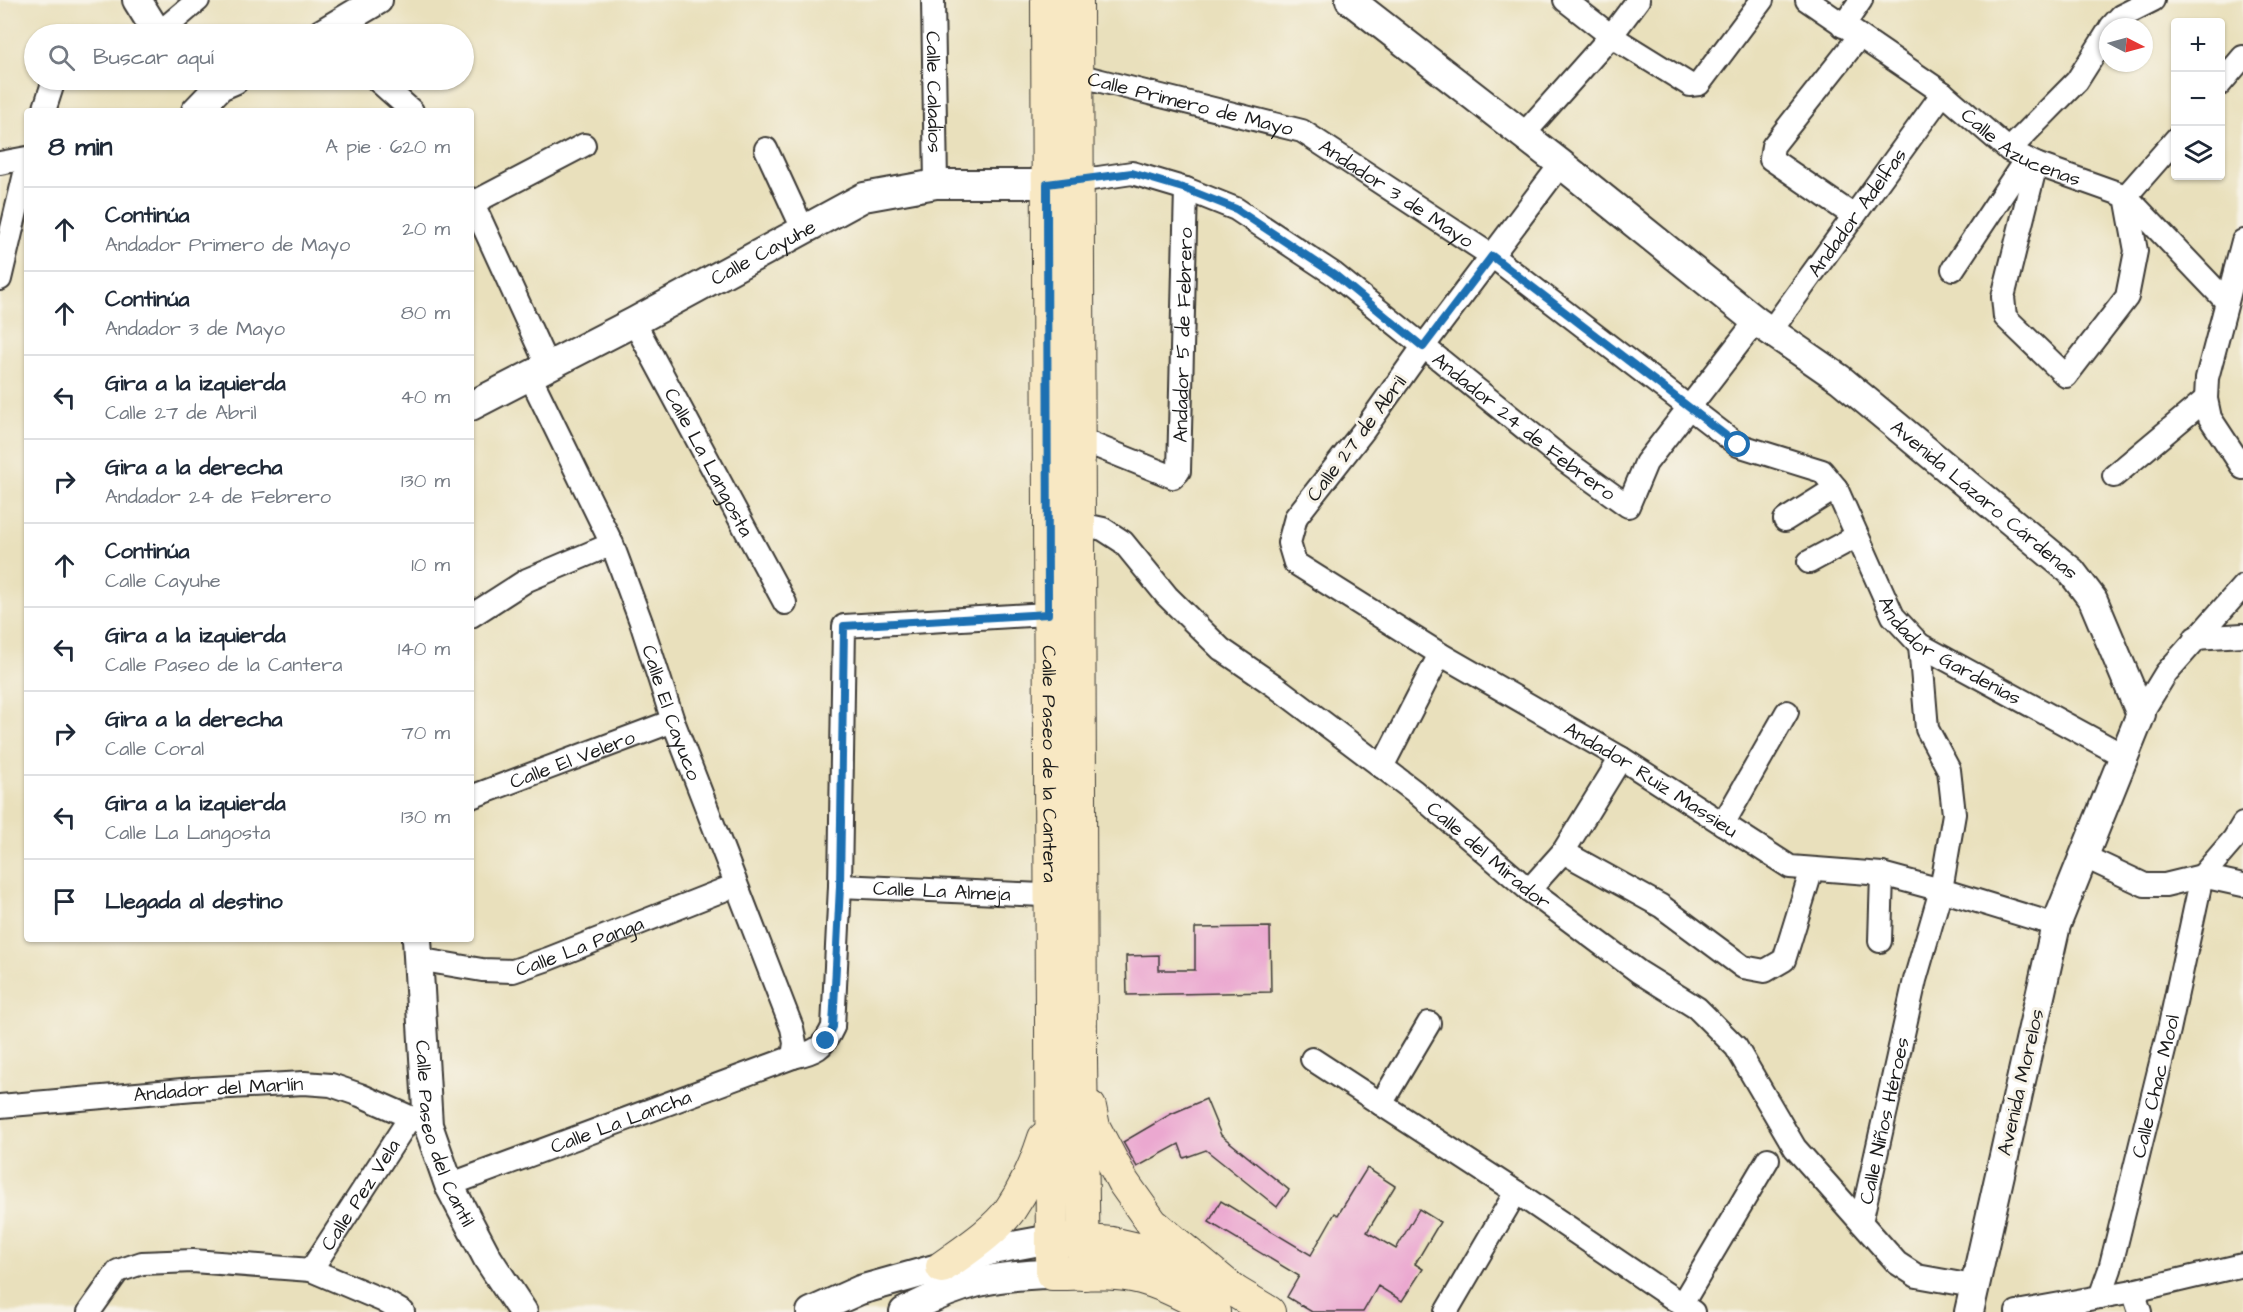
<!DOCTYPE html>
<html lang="es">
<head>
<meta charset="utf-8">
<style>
  :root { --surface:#fff; --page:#f2f2f3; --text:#1f2937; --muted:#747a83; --line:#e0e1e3 }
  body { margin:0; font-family:"Architects Daughter",sans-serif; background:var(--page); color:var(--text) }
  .controls { position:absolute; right:18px; top:18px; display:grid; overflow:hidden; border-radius:6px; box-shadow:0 2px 4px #0004 }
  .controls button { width:54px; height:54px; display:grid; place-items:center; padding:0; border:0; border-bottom:2px solid var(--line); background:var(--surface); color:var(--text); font:30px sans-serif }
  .compass { position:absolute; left:2099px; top:18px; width:54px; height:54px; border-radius:50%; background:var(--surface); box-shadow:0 2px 4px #0004; rotate:96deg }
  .stop { position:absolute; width:18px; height:18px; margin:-14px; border:4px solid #1f6fb2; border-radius:50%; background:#fff }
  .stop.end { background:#1f6fb2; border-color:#fff; box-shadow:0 2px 6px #0008 }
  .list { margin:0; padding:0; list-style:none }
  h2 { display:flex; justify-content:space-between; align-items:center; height:78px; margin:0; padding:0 24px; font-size:26px }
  h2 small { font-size:20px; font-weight:400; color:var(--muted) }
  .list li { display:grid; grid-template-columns:39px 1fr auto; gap:18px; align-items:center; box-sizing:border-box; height:84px; padding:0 24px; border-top:2px solid var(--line) }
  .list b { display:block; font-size:22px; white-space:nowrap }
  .list p { margin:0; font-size:20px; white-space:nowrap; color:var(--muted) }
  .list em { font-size:20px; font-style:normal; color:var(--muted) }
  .icon { flex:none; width:33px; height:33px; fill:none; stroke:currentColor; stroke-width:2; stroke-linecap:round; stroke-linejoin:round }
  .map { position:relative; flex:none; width:2243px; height:1312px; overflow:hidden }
  .search { position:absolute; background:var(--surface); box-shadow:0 2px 4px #0004; left:24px; top:24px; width:450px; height:66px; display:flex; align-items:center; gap:15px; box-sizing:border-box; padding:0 21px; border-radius:33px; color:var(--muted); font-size:22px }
  .panel { position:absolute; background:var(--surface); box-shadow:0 2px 4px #0004; left:24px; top:108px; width:450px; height:834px; border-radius:6px }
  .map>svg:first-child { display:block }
  .building { fill:#eba8d0 }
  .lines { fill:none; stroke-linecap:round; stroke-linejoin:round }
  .minor-casing { stroke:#3b3934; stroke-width:26 }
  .tertiary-casing { stroke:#3b3934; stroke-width:32 }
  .secondary-casing { stroke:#3b3934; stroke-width:34 }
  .minor { stroke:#fff; stroke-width:22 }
  .tertiary { stroke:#fff; stroke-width:28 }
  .secondary { stroke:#f8e8c3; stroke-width:32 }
  .route { stroke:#1f6fb2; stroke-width:8 }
  .labels { text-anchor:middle; stroke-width:6; stroke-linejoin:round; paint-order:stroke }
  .street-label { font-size:20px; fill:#1c1c1c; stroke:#f7f3e8 }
</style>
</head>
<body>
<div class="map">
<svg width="2243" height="1312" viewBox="0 0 2243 1312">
  <rect width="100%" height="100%" fill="#f7f3e8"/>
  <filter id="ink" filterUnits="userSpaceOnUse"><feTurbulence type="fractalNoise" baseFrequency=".0167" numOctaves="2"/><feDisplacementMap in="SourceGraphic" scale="12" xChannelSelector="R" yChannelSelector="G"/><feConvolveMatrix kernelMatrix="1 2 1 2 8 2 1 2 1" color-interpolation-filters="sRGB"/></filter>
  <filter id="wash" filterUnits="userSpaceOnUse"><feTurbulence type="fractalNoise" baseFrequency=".008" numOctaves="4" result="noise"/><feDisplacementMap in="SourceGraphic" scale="24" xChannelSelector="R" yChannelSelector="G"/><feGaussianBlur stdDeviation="1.35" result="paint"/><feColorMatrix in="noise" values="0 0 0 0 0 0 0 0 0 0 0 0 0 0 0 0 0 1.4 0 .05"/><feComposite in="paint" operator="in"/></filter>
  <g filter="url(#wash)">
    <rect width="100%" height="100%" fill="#e9e0bc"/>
    <g id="blocks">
      <path class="building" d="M1270,927L1271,992L1127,995L1126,956L1159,955V970H1195V928Z
        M1206,1099L1221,1135L1289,1190L1277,1207L1206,1150L1184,1158L1179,1144L1137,1167L1123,1142L1171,1114Z
        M1367,1168L1395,1186L1367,1232L1396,1249L1419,1209L1440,1222L1415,1264L1423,1269L1402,1301L1378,1286L1363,1312H1312L1287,1297L1299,1276L1209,1222L1221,1201L1311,1255L1335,1213L1338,1215Z"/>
    </g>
  </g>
  <g filter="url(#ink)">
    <use href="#blocks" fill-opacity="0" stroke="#3b3934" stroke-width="1.5"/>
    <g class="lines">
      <g class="minor-casing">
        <g id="minor">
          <path id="s1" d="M933,0L936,184"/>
          <path d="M1565,0L1611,36L1690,85L1699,84L1762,0"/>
          <path id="s2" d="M1807,0L1943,93L2009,150L2036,164L2126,196L2226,301"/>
          <path d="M1843,26L1861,0"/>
          <path d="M2111,27L2121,16L2153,0"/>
          <path d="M158,34L198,0"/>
          <path id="s3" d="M1077,75L1302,131L1492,256L1738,445L1822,471L1836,488L1893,616L1920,645L2124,756"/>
          <path d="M377,80L412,111"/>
          <path d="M2220,84L2243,57"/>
          <path d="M44,111L54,80"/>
          <path d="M1523,135L1611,36L1638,0"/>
          <path d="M766,149L803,229"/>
          <path d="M2009,150L2077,81L2108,32"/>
          <path d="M0,163L27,158"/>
          <path id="s4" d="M1561,164L1423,347L1364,430L1296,517L1289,543L1295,563L1440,654L1621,758L1790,867L1882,874L1941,890L2056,925"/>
          <path d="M2036,164L2003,297L2005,317L2066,376L2127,297L2136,251L2126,196L2176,139"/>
          <path id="s5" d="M1078,181L1132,173L1186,189L1236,209L1334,274L1564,460L1628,506L1646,463L1756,321"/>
          <path d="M471,199L547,365"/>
          <path d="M473,203L584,145"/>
          <path d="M1854,216L1771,159L1773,146L1859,37"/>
          <path d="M2243,241L2207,378L2206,399L2210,418L2243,468"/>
          <path d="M1953,269L2026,159"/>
          <path d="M0,279L27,165"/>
          <path id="s6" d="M634,322L785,603"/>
          <path id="s7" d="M1770,332L1943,93"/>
          <path id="s8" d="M529,374L612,544L641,622L673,721L792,1028L795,1043L793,1057"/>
          <path id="s9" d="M1079,439L1173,477L1179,471L1186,189"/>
          <path d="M2114,476L2206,399"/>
          <path d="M1785,520L1836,488"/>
          <path id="s10" d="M1080,524L1103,529L1123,542L1167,596L1221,649L1275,686L1414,791L1529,890L1639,972L1697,1008L1736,1047L1795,1148L1897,1263L1917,1276L1973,1286"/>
          <path d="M1809,562L1857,536"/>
          <path d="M471,616L527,580L612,544"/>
          <path d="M2195,638L2243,635"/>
          <path d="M2141,714L2166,673L2243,586"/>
          <path d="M1382,767L1440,654"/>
          <path id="s11" d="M471,797L673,721"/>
          <path d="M1723,824L1787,712"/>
          <path d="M1563,852L1661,906L1743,967L1765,971L1784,960L1812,869"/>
          <path d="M2083,856L2145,885H2165L2202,876L2243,885"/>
          <path id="s12" d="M840,886L1064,896"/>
          <path d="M1529,890L1563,852L1621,758"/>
          <path d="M1880,941L1882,874"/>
          <path id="s13" d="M417,959L482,970L513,971L548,959L736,885"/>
          <path d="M1312,1059L1516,1192L1693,1312"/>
          <path d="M1381,1104L1429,1023"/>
          <path id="s14" d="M0,1106L194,1089L304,1083L331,1085L360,1095L428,1125"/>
          <path id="s15" d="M449,1185L793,1057C815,1052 823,1049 833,1027L840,886L844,626L1064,613"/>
          <path id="s16" d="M1861,1222L1915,980L1941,890L1954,814L1949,770L1927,729L1920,645"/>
          <path id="s17" d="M311,1270L409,1119"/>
          <path d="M2133,1291L2140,1312"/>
          <path id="s18" d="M2100,1297L2110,1269L2169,1030L2202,876L2234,839L2243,824"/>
          <path d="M1682,1304L1768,1159"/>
          <path d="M89,1312L118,1271L142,1263L193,1261L311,1270L382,1300L403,1312"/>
          <path d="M1446,1312L1516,1192"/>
          <path d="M2017,1312L2133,1291L2243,1265"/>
        </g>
      </g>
      <g class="tertiary-casing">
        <g id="tertiary">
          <path d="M137,0L158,34"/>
          <path id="s19" d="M1350,0L1561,164L1756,321L1840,379L2071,571L2093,600L2141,714L2056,925L1969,1312"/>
          <path d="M321,34L378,0"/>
          <path d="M196,111L220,86L234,80"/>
          <path id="s20" d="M471,406L634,322L864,197L936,184H1047L1070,181"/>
          <path id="s21" d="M417,939L428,1125L449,1185L488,1259L523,1312"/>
          <path d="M811,1312L860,1290L942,1267L992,1250L1051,1239"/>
          <path d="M904,1312C957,1284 992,1275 1052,1274"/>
        </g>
      </g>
      <g class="secondary-casing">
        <g id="secondary">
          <path id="s22" d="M1047,0L1052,1274C1081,1274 1113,1271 1141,1278C1167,1285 1192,1299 1214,1312"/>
          <path d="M1077,0L1081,1060L1084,1274"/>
          <path d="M1090,1107L1094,1127L1123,1182L1152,1223L1234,1291"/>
          <path d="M1064,1239L1112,1243L1147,1251L1234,1291L1269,1312"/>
          <path d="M942,1267C964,1251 994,1232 1010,1210C1025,1188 1036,1163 1044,1138"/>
        </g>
      </g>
      <use href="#minor" class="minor"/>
      <use href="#tertiary" class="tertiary"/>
      <use href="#secondary" class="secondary"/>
    </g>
  </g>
  <g class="lines" filter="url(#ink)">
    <path class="route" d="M826,1041L833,1027L840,886L844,626L1048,614L1047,184L1132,173L1186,189L1236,209L1334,274L1423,347L1492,256L1738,445"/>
  </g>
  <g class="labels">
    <g class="street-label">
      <text dy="7" stroke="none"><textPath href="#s1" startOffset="92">Calle Caladios</textPath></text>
      <text dy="7" stroke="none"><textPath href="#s3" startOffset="117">Calle Primero de Mayo</textPath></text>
      <text dy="7" stroke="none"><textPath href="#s2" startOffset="261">Calle Azucenas</textPath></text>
      <text dy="7" stroke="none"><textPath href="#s3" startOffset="345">Andador 3 de Mayo</textPath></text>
      <text dy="7" stroke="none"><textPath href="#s7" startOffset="148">Andador Adelfas</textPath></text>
      <text dy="7" stroke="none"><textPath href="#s20" startOffset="330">Calle Cayuhe</textPath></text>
      <text dy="7" stroke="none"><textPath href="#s9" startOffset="246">Andador 5 de Febrero</textPath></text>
      <text dy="7" stroke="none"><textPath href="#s5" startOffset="526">Andador 24 de Febrero</textPath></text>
      <text transform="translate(1356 438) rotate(-53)" y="7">Calle 27 de Abril</text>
      <text dy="7" stroke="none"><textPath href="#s6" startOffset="159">Calle La Langosta</textPath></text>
      <text dy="7" stroke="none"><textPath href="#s19" startOffset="808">Avenida Lázaro Cárdenas</textPath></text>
      <text dy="7" stroke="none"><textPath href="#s3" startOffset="1086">Andador Gardenias</textPath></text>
      <text dy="7" stroke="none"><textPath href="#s8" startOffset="368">Calle El Cayuco</textPath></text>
      <text dy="7" stroke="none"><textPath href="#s11" startOffset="108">Calle El Velero</textPath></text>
      <text dy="7" stroke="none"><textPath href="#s22" startOffset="764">Calle Paseo de la Cantera</textPath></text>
      <text dy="7" stroke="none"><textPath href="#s4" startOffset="906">Andador Ruiz Massieu</textPath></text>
      <text dy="7" stroke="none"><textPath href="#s10" startOffset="531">Calle del Mirador</textPath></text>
      <text dy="7" stroke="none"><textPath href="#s12" startOffset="102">Calle La Almeja</textPath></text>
      <text dy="7" stroke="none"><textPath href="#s13" startOffset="168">Calle La Panga</textPath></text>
      <text transform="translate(2020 1082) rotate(-77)" y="7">Avenida Morelos</text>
      <text dy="7" stroke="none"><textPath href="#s18" startOffset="218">Calle Chac Mool</textPath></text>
      <text dy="7" stroke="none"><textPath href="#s14" startOffset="219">Andador del Marlín</textPath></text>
      <text dy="7" stroke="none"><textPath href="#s15" startOffset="183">Calle La Lancha</textPath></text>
      <text dy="7" stroke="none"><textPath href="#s16" startOffset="104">Calle Niños Héroes</textPath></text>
      <text dy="7" stroke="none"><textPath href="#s21" startOffset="198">Calle Paseo del Cantil</textPath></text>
      <text dy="7" stroke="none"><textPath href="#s17" startOffset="90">Calle Pez Vela</textPath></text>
    </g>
  </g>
</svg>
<div class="controls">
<button>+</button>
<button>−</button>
<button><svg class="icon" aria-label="layers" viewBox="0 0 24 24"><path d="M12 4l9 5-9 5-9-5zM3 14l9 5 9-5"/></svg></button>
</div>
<svg class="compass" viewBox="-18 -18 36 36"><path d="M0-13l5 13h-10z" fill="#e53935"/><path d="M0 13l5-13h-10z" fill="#747a83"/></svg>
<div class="stop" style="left:1738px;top:445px"></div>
<div class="stop end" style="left:826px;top:1041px"></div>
<div class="search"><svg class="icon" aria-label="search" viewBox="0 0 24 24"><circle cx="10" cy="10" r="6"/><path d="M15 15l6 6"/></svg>Buscar aquí</div>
<section class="panel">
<h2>8 min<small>A pie · 620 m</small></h2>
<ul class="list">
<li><svg class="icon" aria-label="ahead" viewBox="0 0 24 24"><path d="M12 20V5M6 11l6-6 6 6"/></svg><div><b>Continúa</b><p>Andador Primero de Mayo</p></div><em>20 m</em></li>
<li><svg class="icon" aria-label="ahead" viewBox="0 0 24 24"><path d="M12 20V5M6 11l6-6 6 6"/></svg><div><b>Continúa</b><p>Andador 3 de Mayo</p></div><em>80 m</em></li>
<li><svg class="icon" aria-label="left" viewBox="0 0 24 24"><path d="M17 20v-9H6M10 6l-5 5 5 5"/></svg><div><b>Gira a la izquierda</b><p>Calle 27 de Abril</p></div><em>40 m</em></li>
<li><svg class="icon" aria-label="right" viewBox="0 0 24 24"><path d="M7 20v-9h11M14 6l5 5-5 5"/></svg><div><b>Gira a la derecha</b><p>Andador 24 de Febrero</p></div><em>130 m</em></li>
<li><svg class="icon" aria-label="ahead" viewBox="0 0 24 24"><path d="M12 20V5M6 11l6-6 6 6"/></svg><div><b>Continúa</b><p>Calle Cayuhe</p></div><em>10 m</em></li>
<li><svg class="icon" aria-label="left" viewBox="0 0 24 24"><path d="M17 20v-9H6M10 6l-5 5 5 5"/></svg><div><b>Gira a la izquierda</b><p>Calle Paseo de la Cantera</p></div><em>140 m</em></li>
<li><svg class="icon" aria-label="right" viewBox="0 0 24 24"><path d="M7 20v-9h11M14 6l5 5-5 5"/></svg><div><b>Gira a la derecha</b><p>Calle Coral</p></div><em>70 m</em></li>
<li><svg class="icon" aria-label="left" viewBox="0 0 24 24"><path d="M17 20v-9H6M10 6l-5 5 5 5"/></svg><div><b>Gira a la izquierda</b><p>Calle La Langosta</p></div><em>130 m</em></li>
<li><svg class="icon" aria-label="arrive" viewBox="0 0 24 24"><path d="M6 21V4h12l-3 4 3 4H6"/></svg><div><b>Llegada al destino</b></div></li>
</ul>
</section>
</div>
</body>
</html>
